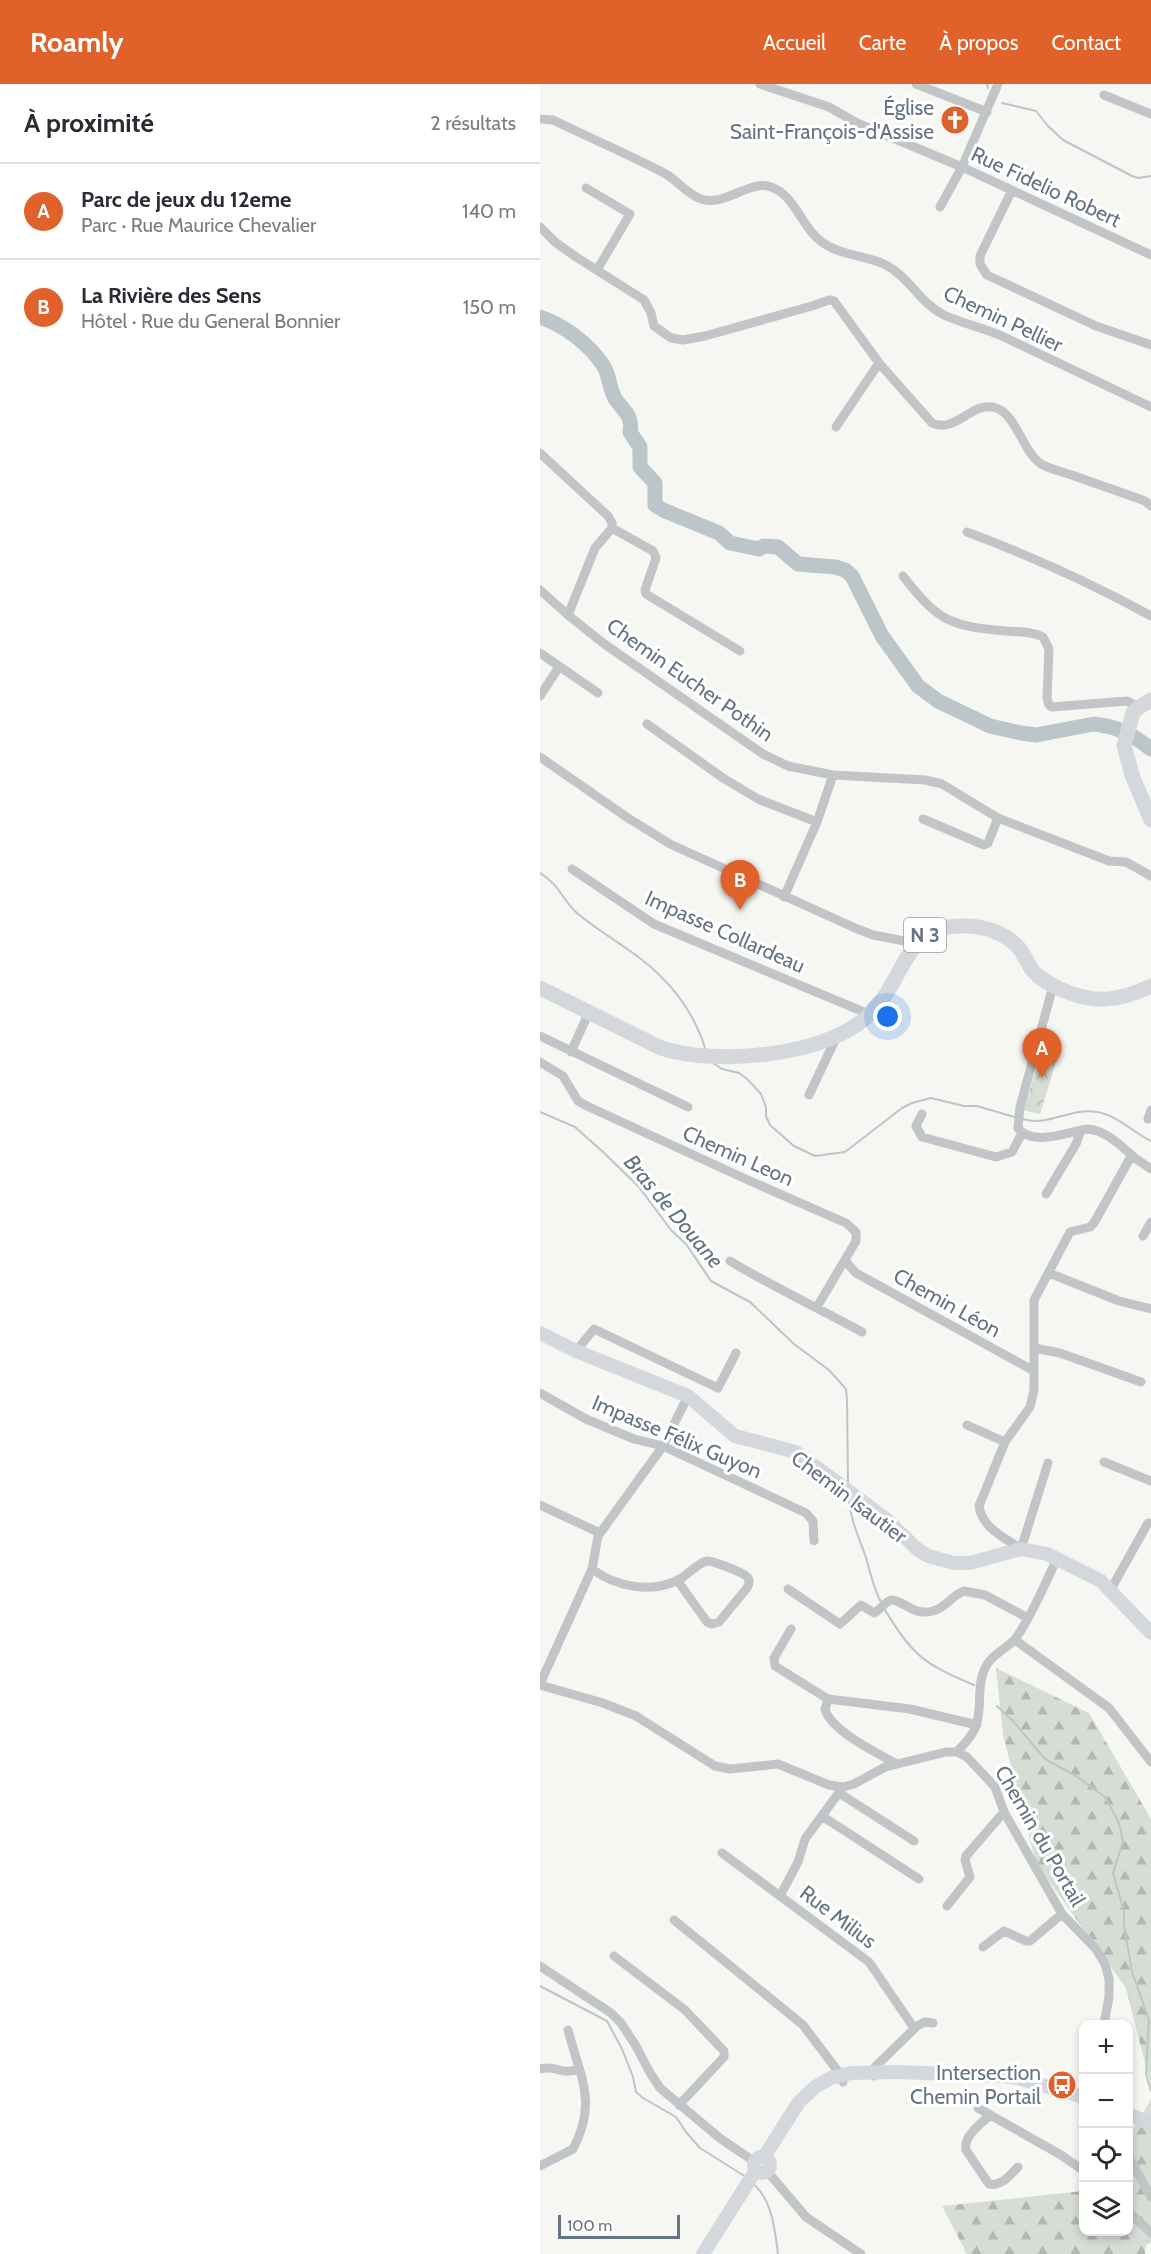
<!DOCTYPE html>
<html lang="fr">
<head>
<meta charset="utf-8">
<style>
  :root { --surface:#fff; --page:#f7f7f7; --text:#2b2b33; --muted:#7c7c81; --line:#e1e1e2; --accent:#e06129 }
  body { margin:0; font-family:Cabin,sans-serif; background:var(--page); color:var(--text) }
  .controls { position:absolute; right:18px; bottom:18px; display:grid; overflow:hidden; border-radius:12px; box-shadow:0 3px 9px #0003 }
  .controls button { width:54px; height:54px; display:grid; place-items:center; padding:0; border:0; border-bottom:2px solid var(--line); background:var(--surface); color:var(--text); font:30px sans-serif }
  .scale { position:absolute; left:18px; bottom:15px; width:122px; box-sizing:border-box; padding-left:6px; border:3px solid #657483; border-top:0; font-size:16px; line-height:21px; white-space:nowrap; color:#657483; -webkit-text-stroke:4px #fff; paint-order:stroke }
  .you { position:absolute; left:348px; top:933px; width:21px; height:21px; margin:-15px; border:4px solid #fff; border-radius:50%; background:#1a73e8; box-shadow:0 0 0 9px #1a73e833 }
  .badge { display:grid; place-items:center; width:39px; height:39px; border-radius:50%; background:var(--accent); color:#fff; font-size:20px; font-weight:700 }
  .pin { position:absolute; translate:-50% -50px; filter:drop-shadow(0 2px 3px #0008) }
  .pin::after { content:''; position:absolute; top:32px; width:21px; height:18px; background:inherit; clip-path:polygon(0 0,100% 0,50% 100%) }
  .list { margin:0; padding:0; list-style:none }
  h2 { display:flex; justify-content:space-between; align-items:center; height:78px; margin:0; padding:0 24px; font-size:26px }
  h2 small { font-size:20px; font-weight:400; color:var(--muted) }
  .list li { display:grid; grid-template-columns:39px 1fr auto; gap:18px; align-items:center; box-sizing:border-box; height:96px; padding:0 24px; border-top:2px solid var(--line) }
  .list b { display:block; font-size:22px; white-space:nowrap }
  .list p { margin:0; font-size:20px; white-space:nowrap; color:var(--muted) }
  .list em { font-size:20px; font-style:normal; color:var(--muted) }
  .icon { flex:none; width:33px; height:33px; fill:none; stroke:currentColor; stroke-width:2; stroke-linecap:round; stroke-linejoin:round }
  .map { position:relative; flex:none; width:611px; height:2170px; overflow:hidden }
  header { display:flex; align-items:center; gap:36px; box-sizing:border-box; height:84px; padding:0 30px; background:var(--accent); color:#fff }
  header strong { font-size:28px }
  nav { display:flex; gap:33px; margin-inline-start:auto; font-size:21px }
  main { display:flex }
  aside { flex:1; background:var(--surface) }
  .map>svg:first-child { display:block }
  .forest { fill:url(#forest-firs) }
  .park { fill:url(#park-crowns) }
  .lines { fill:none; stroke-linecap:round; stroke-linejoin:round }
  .stream { stroke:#bbc5ca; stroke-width:2 }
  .river { stroke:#bbc5ca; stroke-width:15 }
  .minor { stroke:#c1c5c8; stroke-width:9 }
  .secondary { stroke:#d4d8dc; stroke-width:14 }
  .primary { stroke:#d4d8dc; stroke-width:15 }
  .labels { text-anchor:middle; stroke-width:6; stroke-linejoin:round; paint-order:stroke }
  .shield { fill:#fff; stroke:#939ea8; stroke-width:1.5 }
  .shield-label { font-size:20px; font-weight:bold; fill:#657483 }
  .poi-label { font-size:21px; fill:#657483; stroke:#fff; text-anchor:end }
  .street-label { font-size:21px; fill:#657483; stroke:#fff }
  .water-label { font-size:22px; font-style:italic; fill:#61757f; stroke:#fff }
</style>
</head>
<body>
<header>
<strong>Roamly</strong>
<nav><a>Accueil</a><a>Carte</a><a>À propos</a><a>Contact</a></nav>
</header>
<main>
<aside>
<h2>À proximité<small>2 résultats</small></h2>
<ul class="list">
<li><span class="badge">A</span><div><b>Parc de jeux du 12eme</b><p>Parc · Rue Maurice Chevalier</p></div><em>140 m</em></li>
<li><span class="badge">B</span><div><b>La Rivière des Sens</b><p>Hôtel · Rue du General Bonnier</p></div><em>150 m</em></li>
</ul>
</aside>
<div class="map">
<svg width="611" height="2170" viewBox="0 0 611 2170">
  <defs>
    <pattern id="forest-firs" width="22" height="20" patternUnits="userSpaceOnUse" patternTransform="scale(1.5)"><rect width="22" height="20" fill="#d6ddd4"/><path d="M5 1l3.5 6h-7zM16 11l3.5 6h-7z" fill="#b1b8b1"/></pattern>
    <pattern id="park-crowns" width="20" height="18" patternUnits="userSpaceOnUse" patternTransform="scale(1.5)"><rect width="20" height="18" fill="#d6ddd4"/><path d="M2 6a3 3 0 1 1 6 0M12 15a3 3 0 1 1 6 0" fill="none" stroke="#b1b8b1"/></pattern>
  </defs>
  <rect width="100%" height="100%" fill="#f6f6f2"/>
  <path class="forest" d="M456,1584L549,1629L611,1735V2003L586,1904L496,1779L463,1651Z
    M611,2015V2158L606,2161L605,2170H427L402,2122L543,2107L544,2148H588L589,2053Z"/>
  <path class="park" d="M506,957L521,962L500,1030L483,1026Z"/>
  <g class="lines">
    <path class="stream" d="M447,0L448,4
      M462,19L496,27L508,42L523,56L592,92L598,94L611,92
      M0,789C20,801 22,816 37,829C57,846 80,859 101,875C132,899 155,930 166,967
      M173,979L182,985L199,989L207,995L221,1010L226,1023V1032L230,1041L254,1062L275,1072L305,1068L362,1024L372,1019L391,1014L424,1022H437L478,1034
      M0,1028L35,1043L62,1067L99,1103L131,1146L146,1160L171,1197L210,1218L254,1260L289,1286L306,1305L307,1315L308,1401
      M483,1035C509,1043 531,1023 557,1028C577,1031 594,1049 611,1057
      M308,1412C310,1433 317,1449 324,1468C330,1484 332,1502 341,1518
      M345,1526C373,1572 384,1580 434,1601
      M457,1622L473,1637L505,1675L536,1692L566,1714L579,1739L583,1758L573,1789L584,1828V1841L592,1888L609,1936L606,1990L611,2007
      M0,1902L67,1937L82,1965L93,1993L96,2008L103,2014L136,2033L146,2048L160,2064L206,2093
      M212,2099C232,2114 235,2146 238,2170"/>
    <path class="river" d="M0,233C24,241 49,260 63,281C70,291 69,306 76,316C84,327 93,332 90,348L100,363V383L115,399V421L123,426L179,449L190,459L219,465L224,462L238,463L258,480L295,483L305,486L312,492L342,552L378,602L398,617L450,642L481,649L496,651L554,640C580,643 591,650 611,665"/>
    <path class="minor" d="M220,0L289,23L317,39L422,83L611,171
      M376,0L447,28
      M564,11L611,30
      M0,35L13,36C50,54 88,70 124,89C137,96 147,110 161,115C185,123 210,95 231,103C258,112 261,149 290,163C307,172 328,172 346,181C369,193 380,219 404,231C423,240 445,244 464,253C513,276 562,300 611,323
      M46,104L90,130L57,186
      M472,106L440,172V180L447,191L556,242L611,261
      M400,123L422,83L458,0
      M0,143L15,158L36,173L104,216L111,229L114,242L131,254L143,256L165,252L272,222L289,216L294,217L339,279L392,339C416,350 432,316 456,324C476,330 483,368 501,380C510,385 522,388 532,391C556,400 581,408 605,417L611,422
      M296,343L339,279
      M0,369L68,432L72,439V444L55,464L28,531
      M72,444L113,467L116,474L105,506L106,510L200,567
      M427,448C491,472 551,499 611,532
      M363,492C398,537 409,542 466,547C478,548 491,547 503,553L509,565L507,614L509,621L512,623L587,617L599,623
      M0,506L28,531L63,559L223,670L248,682L293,691L385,696L402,700L458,734L569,777L586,778L611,792
      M0,569L58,609
      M0,612L19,583
      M107,640L183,694L218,715L277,738
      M0,673L88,734L130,760L315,844L333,851L375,859
      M383,735L444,761L448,759L458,734
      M32,785L114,840L331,931
      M244,813L277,738L293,691
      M513,902L480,1023L478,1044C493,1063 527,1048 547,1045C566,1046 581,1062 595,1074
      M0,952L148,1023
      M31,968L49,928
      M0,978L23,992L38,1017L47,1022L210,1097L306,1139L316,1148V1157L277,1223
      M269,1011L297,952
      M382,1030L376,1042L382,1053L456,1073L472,1068L482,1049
      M608,1035L611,1026
      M506,1110L536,1060L541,1046
      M603,1152L611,1138
      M190,1177C233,1203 278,1224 322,1248
      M306,1178L316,1189L494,1287
      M509,1189L579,1217L611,1225
      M494,1264L520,1269L601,1298
      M36,1267L54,1245L178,1304L196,1269
      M0,1309L46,1335L94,1355L123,1362L266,1429L273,1437L274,1457
      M427,1341L465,1358
      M564,1378L611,1397
      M508,1379L481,1465C464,1453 442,1444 439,1422L465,1358L490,1323L494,1306V1216L530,1148L550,1143L554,1139L589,1076L595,1074L611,1085
      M0,1421L60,1449
      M52,1485C76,1503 112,1510 140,1495C148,1490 158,1479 167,1477C173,1477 202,1488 206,1492C211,1496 209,1500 207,1504L179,1538L172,1540L167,1538L137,1496
      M248,1505L300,1540L321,1521L334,1529C340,1527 346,1516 352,1516C366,1518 373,1532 393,1527C406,1524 412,1511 424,1507L445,1511L488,1534
      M571,1505L608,1439
      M251,1545L234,1574L235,1582L288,1615L370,1625L437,1641
      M475,1556L569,1624L611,1678
      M0,1600L52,1485L58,1452L123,1362L148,1312
      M0,1601L63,1619L96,1632L175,1682L190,1685L238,1680L289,1701L303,1703L314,1700L345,1683L406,1668H417L427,1673L455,1703L464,1728L522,1830L556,1865L565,1880L569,1895V1913L564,1940
      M288,1615L285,1625C291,1647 337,1669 357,1680
      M417,1668C424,1660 432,1653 436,1642C443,1622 435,1598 448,1579C455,1569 469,1563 476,1554C493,1530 504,1501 517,1475
      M299,1709L374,1757
      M282,1732L379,1795
      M182,1769L329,1878L374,1944
      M240,1812L258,1778L265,1755L303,1703
      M407,1822L430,1793L425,1776L426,1772L464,1728
      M134,1836L263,1941L297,1986L303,1998
      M443,1863L464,1847L486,1857H490L522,1830
      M74,1872L145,1926L184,1967V1973L139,2021
      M0,1882L71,1929L81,1939L96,1962L109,1987L120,2004L181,2055L215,2078
      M0,1985C16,1980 20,1992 38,1985
      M334,1992L335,1983L377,1942L385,1938L393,1939
      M438,2024L521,2071L544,2087
      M450,2031C440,2041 423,2052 426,2066L449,2100C461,2103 470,2091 478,2083
      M588,2071L611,2113
      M0,2082L33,2065C58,2018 40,1993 28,1946
      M227,2087L266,2133L321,2170
      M588,2127L611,2149"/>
    <path class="secondary" d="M0,1249L36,1267L148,1312L195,1352L256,1368L346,1435L377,1465L388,1472L414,1479H430L481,1465L507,1470L561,1497L611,1549
      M588,2030L611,2040
      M214 2081a8 8 0 1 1 16 0a8 8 0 1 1-16 0Z
      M224,2073L259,2018L275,2003L291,1994L311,1989L357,1988L461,1992L478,1994L544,2013
      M163,2170L216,2086"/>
    <path class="primary" d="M611,616L599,623L593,629L584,661L592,691L611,736
      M0,904L121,964C176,982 290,973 332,928C365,895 364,842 421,842C441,841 465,848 479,864C484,871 488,880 493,887C500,895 510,900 520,905C553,920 578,918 611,902"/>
  </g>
  <defs>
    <g id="church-disc" transform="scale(1.5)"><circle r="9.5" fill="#e06129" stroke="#fff"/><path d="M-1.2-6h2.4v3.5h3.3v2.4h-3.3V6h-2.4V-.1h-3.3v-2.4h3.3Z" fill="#fff"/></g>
    <g id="bus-disc" transform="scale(1.5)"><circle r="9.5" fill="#e06129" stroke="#fff"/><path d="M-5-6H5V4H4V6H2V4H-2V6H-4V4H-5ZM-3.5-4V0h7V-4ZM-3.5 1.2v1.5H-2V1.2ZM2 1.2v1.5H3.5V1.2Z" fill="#fff"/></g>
  </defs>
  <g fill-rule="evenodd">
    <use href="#church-disc" x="415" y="36"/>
    <use href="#bus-disc" x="522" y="2001"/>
  </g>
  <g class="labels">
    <rect class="shield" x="364" y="834" width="42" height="34" rx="4.5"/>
    <g class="shield-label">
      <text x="385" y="858">N 3</text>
    </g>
    <g class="poi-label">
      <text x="394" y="31">Église<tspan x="394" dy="24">Saint-François-d'Assise</tspan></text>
      <text x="501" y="1996">Intersection<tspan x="501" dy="24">Chemin Portail</tspan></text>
    </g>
    <g class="street-label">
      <text transform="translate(506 103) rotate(25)" y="7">Rue Fidelio Robert</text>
      <text transform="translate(463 235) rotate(25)" y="7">Chemin Pellier</text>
      <text transform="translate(150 596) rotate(35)" y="7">Chemin Eucher Pothin</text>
      <text transform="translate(185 848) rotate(24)" y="7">Impasse Collardeau</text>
      <text transform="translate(198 1072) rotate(24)" y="7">Chemin Leon</text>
      <text transform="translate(407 1219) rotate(29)" y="7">Chemin Léon</text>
      <text transform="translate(137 1353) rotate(23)" y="7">Impasse Félix Guyon</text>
      <text transform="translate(309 1413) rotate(37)" y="7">Chemin Isautier</text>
      <text transform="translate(500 1752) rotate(60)" y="7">Chemin du Portail</text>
      <text transform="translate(298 1833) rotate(37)" y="7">Rue Milius</text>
    </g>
    <g class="water-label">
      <text transform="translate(134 1127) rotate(50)" y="8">Bras de Douane</text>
    </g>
  </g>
</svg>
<div class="controls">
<button>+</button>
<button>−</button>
<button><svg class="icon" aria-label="locate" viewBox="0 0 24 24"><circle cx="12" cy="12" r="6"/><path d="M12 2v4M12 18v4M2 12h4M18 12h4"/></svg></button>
<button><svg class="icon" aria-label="layers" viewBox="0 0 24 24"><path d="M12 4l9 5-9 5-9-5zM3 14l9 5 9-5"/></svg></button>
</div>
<div class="scale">100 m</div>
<div class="you"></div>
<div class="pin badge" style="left:502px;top:994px">A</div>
<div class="pin badge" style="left:200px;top:826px">B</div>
</div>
</main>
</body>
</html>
